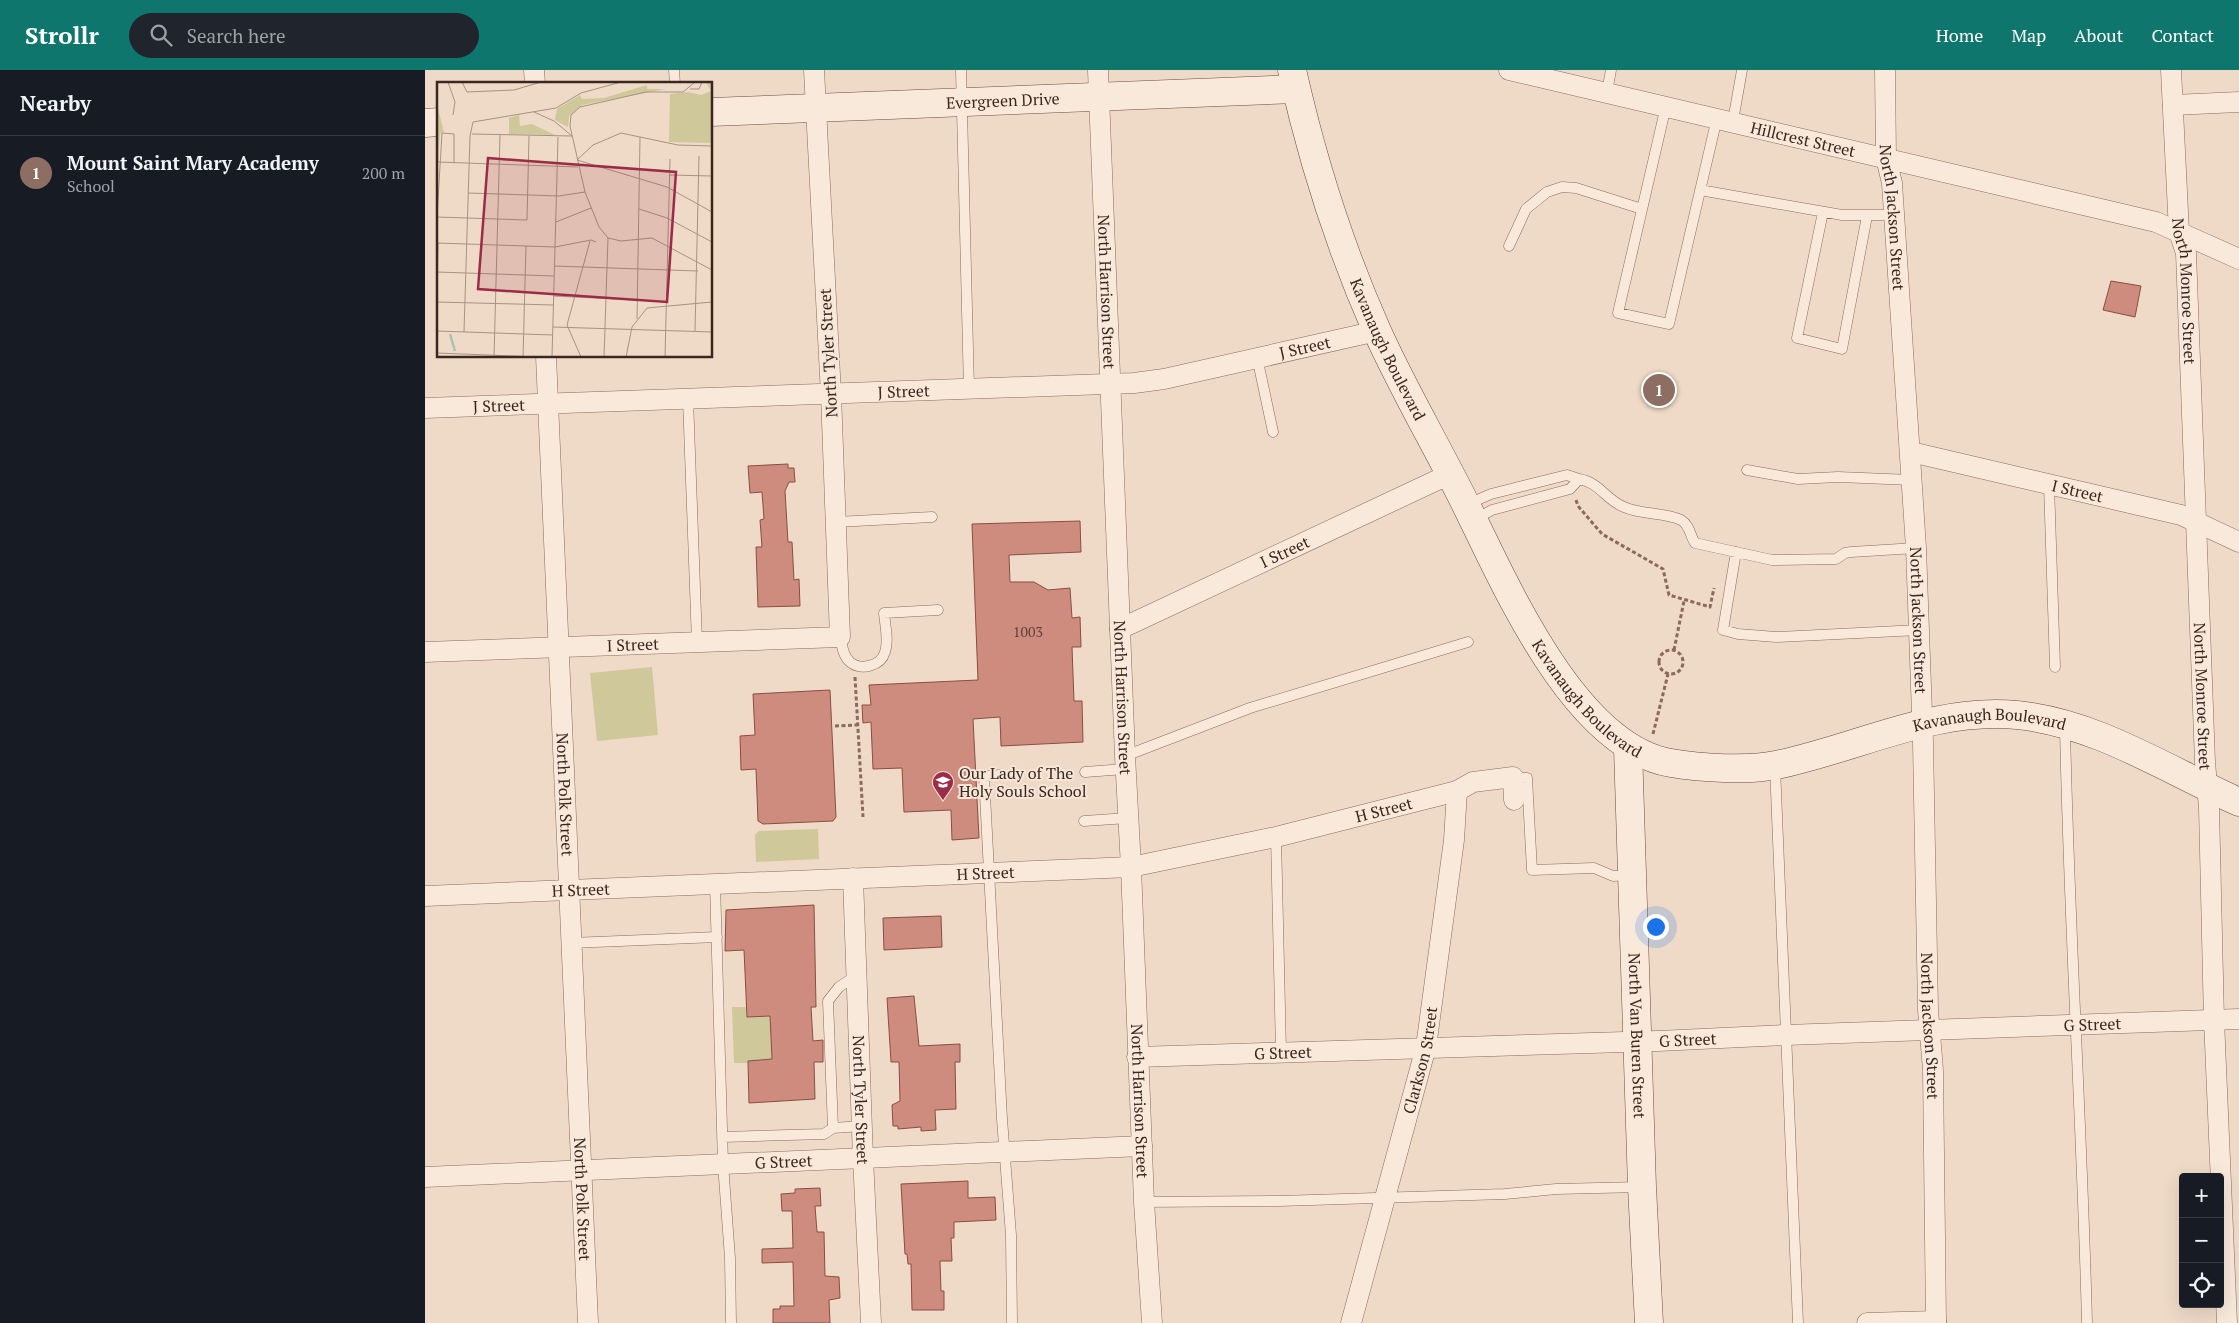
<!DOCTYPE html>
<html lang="en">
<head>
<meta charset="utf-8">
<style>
  :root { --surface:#171b24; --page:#20242c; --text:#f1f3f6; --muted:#9ea1a6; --line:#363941; --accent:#0f766e }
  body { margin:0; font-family:"PT Serif",serif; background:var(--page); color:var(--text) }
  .controls { position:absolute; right:15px; bottom:15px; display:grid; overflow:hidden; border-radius:5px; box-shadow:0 5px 20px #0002 }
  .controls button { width:45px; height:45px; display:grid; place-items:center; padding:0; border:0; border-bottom:1px solid var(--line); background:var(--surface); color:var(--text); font:25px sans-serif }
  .you { position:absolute; left:1230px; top:856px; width:18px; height:18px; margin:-12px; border:4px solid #fff; border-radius:50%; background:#1a73e8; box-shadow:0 0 0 8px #1a73e833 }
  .badge { display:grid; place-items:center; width:32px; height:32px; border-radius:50%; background:var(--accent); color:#fff; font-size:16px; font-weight:700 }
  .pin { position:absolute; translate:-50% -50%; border:2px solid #fff; box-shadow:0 1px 5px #0006 }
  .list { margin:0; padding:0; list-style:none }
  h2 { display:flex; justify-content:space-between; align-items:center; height:65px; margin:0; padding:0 20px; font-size:21px }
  h2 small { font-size:16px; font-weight:400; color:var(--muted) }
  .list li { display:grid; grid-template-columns:32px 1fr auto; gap:15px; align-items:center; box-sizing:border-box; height:75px; padding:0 20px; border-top:1px solid var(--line) }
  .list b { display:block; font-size:19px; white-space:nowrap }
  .list p { margin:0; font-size:16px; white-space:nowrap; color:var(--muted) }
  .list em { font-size:16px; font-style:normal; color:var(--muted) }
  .icon { flex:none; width:28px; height:28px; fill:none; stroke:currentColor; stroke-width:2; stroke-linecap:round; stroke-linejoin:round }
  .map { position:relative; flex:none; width:1814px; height:1253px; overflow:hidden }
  header { display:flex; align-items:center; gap:30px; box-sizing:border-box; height:70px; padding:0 25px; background:var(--accent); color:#fff }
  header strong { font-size:24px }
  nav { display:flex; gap:28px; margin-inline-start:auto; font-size:18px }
  .search { width:350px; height:45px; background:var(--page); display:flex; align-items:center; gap:12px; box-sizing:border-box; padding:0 18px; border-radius:28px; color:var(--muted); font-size:19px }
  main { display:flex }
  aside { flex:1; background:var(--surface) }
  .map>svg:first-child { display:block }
  .green { fill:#cec89b }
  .building { fill:#cd8c7d; stroke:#8b4d42 }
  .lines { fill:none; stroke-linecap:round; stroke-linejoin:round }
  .lane-casing { stroke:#8b6a5c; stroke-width:11 }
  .street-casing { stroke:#8b6a5c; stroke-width:21 }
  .secondary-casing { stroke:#6d4b3f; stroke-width:29 }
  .path { stroke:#8b6a5c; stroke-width:3; stroke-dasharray:4 2.5; stroke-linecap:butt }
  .lane { stroke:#f9e9db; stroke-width:10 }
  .street { stroke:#f9e9db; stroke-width:20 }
  .secondary { stroke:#f9e9db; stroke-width:28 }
  .labels { text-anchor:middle; stroke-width:4; stroke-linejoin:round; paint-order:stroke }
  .number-label { font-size:14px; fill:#604037 }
  .street-label { font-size:16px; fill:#3c2720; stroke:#f6e6d7 }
  .poi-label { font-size:16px; fill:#3c2720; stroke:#f6e6d7; text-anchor:start }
  .inset-river { fill:none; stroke:#a8c3b5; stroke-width:2.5 }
  .inset-road { fill:none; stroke:#a79284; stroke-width:1 }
  .view { fill:#9b2b46; fill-opacity:0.15; stroke:#9b2b46; stroke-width:2.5 }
  .inset-edge { fill:none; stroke:#3c2720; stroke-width:2.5 }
</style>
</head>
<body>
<header>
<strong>Strollr</strong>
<div class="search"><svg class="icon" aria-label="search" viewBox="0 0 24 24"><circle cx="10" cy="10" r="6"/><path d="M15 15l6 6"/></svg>Search here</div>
<nav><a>Home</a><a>Map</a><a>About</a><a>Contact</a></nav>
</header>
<main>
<aside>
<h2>Nearby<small></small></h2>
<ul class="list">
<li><span class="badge" style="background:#8d6e63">1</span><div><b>Mount Saint Mary Academy</b><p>School</p></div><em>200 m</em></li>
</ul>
</aside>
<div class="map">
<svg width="1814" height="1253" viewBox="0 0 1814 1253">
  <rect width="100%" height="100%" fill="#efdac7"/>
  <path class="green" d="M227,597L233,665L172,671L165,603Z
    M393,759L394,789L331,792L330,765L334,761Z
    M307,937H322V947L341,946V939H345L347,989L323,991V993H309Z"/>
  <path class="building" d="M1686,211L1716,216L1710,247L1678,240Z
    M363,394V398H369L370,412H364L360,421L363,472H367L369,510L374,509L375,536L333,537L331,477H337L335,450L339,449L337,422L325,423L323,396Z
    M655,451L656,482L584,485L585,512H609L623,520L645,518L647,548L655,547L656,577H647L649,631H657L658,672L576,676L575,647L548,649L554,768L527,770L526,740L479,742L477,698L448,699L446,652L438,653L437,635H446L444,615L553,610L547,454Z
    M405,620L411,747L408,751L338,754L333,751L331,699L316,700L315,666L330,665L328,624Z
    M389,835L391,937H386L388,971L398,970V992H389L390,1029L324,1033L323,991L347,989L345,946L322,947L319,880L300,881L301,840Z
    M516,846L517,877L459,880L458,848Z
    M489,926L494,976L535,974V992H530L531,1039L510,1040L511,1060L496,1061V1057L473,1059V1056H468L467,1035L475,1031L474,992H466L462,928Z
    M543,1111V1128L570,1127L571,1150L529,1152V1168H526L527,1191H515L516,1221H519V1240H487L486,1194H483L482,1184H480L476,1114Z
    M395,1118L396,1136H390L392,1162H399L400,1206L414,1207L415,1228L404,1230L405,1253H348V1239H355V1236H369L368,1192L337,1193V1179L368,1178L367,1141H357L356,1124L370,1123V1119Z"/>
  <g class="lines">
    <g class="lane-casing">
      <path id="lane" d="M249,0L250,14
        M536,0L544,319
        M1182,22L1186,0
        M1241,36L1193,243L1244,254L1292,48
        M1308,51L1317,0
        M1275,120L1417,145H1468
        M1398,142L1372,268L1417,279L1442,146
        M1084,176L1101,139L1122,122L1137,117L1151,118L1217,139
        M832,287L848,362
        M263,329L272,572
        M1322,400L1373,409L1413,407L1487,410
        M1154,409C1174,412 1181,430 1199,437C1216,445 1240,442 1256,450C1265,455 1265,466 1270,473L1347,490L1411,489L1420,483L1426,482L1491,478
        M1624,414L1630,597
        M1043,434L1066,424L1142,405L1154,409L1145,419L1067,440L1049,450
        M411,452L507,447
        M1311,482L1298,560L1313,564L1351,567L1494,560
        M415,567C417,576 418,586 425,592C436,601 456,596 460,582C464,571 460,555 459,543L513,540
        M1640,657C1644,856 1657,1054 1662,1253
        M700,686L825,638L1043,572
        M1350,697L1373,1253
        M660,702L700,699
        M576,705L559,706L577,1049L586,1165L587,1253
        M1088,707L1102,708L1107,800L1169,798L1188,806L1206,805
        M659,751L703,748
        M851,767L856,982
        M290,813L298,1094L305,1188L306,1253
        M146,873L292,867
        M408,1058L403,931L414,917L432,905
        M298,1067L399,1064L408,1058L437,1056
        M719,1132L854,1131L1080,1124L1131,1119L1216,1117"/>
    </g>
    <g class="street-casing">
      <g id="street">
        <path d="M109,0L110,14"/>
        <path id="s1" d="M673,0L700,686L706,797L719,1132L727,1253"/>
        <path id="s2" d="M1084,0L1731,152L1814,189"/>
        <path id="s3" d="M1460,0L1461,88L1467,113L1491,478L1498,672L1503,940L1508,1000L1511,1253"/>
        <path id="s4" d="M1746,0L1754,162L1761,183L1780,692L1784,738L1789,950L1802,1253"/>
        <path d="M1748,35L1814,32"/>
        <path id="s5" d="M121,286L163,1253"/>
        <path id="s6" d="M0,338L709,313L739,309L952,261"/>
        <path id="s7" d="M1486,382L1756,445L1814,472"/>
        <path id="s8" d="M695,559L1025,404"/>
        <path id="s9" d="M0,582L415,567L406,324L389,0"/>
        <path id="s10" d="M428,808L438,1088L446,1253"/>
        <path id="s11" d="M0,826L706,797L851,767L1032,721L1048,712L1088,707L1089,730"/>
        <path id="s12" d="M712,987L1233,971L1361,965L1814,949"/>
        <path id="s13" d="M0,1107L717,1076"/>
        <path id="s14" d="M926,1253L1001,977L1029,770L1032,721"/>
        <path d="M1442,1253L1511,1251"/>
      </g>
    </g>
    <g class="secondary-casing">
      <g id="secondary">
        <path id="s15" d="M867,0C887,89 915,178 952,261C979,321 1013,378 1042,437C1081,516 1150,677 1246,693C1275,698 1323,701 1351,695C1431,679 1508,637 1592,645C1672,653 1742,700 1814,732"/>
        <path id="s16" d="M286,42L871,19"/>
        <path d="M0,53L14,52"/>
        <path id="s17" d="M1203,678L1217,1117L1224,1253"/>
      </g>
    </g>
    <path class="path" d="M1151,430L1153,436L1177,464L1238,499L1244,525L1285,537L1289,518
      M1234 592a12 12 0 1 1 24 0a12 12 0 1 1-24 0Z
      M1249,580L1259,531
      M430,607L438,747
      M410,656L432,655
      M1228,664L1243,604"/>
    <use href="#lane" class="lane"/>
    <use href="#street" class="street"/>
    <use href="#secondary" class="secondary"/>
  </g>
  <defs>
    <g id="school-pin" transform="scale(1.125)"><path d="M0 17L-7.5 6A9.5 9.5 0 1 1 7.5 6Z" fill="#9b2b46" stroke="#f6e6d7"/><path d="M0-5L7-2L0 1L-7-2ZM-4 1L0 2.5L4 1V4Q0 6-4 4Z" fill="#fff"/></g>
  </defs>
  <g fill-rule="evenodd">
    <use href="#school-pin" x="518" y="712"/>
  </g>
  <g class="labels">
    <g class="number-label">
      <text x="603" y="567">1003</text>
    </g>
    <g class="street-label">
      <text dy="6" stroke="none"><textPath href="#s16" startOffset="292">Evergreen Drive</textPath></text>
      <text dy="6" stroke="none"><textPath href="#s2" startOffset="302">Hillcrest Street</textPath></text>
      <text dy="6" stroke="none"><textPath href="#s3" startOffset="148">North Jackson Street</textPath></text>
      <text dy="6" stroke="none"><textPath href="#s1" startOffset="222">North Harrison Street</textPath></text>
      <text dy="6" stroke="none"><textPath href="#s4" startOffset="222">North Monroe Street</textPath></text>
      <text dy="6" stroke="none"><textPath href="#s6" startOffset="884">J Street</textPath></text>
      <text dy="6" stroke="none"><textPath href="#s15" startOffset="296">Kavanaugh Boulevard</textPath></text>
      <text transform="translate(403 283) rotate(-93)" y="6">North Tyler Street</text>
      <text dy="6" stroke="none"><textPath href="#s6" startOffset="479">J Street</textPath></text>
      <text dy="6" stroke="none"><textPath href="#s6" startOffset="74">J Street</textPath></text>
      <text dy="6" stroke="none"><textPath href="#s7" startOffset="171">I Street</textPath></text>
      <text dy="6" stroke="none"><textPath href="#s8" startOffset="182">I Street</textPath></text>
      <text dy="6" stroke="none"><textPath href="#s3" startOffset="552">North Jackson Street</textPath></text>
      <text dy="6" stroke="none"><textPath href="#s9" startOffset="208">I Street</textPath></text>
      <text dy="6" stroke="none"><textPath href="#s15" startOffset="701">Kavanaugh Boulevard</textPath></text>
      <text dy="6" stroke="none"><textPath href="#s4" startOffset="628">North Monroe Street</textPath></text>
      <text dy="6" stroke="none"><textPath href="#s1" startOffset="628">North Harrison Street</textPath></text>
      <text dy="6" stroke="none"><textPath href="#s15" startOffset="1136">Kavanaugh Boulevard</textPath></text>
      <text dy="6" stroke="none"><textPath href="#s5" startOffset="439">North Polk Street</textPath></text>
      <text dy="6" stroke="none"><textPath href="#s11" startOffset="966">H Street</textPath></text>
      <text dy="6" stroke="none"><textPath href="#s11" startOffset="561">H Street</textPath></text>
      <text dy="6" stroke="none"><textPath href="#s11" startOffset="156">H Street</textPath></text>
      <text dy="6" stroke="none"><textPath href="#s12" startOffset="956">G Street</textPath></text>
      <text dy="6" stroke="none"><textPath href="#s3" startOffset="958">North Jackson Street</textPath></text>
      <text dy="6" stroke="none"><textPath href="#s17" startOffset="288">North Van Buren Street</textPath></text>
      <text dy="6" stroke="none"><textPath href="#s12" startOffset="551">G Street</textPath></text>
      <text dy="6" stroke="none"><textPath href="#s12" startOffset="146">G Street</textPath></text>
      <text dy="6" stroke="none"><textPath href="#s14" startOffset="272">Clarkson Street</textPath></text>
      <text dy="6" stroke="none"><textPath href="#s10" startOffset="222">North Tyler Street</textPath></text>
      <text dy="6" stroke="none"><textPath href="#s1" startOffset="1032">North Harrison Street</textPath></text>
      <text dy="6" stroke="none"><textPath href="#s13" startOffset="359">G Street</textPath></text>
      <text dy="6" stroke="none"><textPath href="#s5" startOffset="844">North Polk Street</textPath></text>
    </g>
    <g class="poi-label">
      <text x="534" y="709">Our Lady of The<tspan x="534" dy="18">Holy Souls School</tspan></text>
    </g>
  </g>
  <g transform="translate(12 12)">
    <rect width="275" height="275" fill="#efdac7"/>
    <path d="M269,0H275V61L232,60L233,12L251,10L264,13L274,9ZM210,3V7H229L145,23L132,34L131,45L118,38L120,27L143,13L145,17L167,16ZM0,23L7,50L3,52L1,78ZM82,33L83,44L95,42L118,53L72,52V36Z" fill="#cec89b"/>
    <path class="inset-river" d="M13,252L18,269"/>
    <path class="inset-road" d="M11,0L18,20L16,33M25,0L30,10L77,8L104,0M258,0L246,10H209L143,25L134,33L133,44L148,110L162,145L171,156L184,159L215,156L275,188M253,7H262L265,0M97,30L117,39L135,54M35,52L135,54M140,78L230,105L275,130M140,78L156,63L184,51L241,63L275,64M0,80L141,85M232,93L275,94M31,111L122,114L148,110M202,127L230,136L275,160M0,135L90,138L92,54M0,135L5,51L17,52V81M119,140L154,126M0,161L118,165L154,158L159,160M117,184L261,189M0,190L117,194M0,206L1,161M117,214L199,218M0,220L117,223M200,237L203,55M116,245L275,250M0,249L116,253M258,249L262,74M27,250L33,54L36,40L119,26L144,11L184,0M0,271L100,275M57,275L63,53M86,275L89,164M115,275L121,55M144,275L130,243L153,159M167,275L171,156M189,275L195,245L210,226L275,220M228,275L233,77"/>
    <path class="view" d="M51,76L239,90L230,220L41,207Z"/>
    <rect width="275" height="275" class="inset-edge"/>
  </g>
</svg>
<div class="controls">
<button>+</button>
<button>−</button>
<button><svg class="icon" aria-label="locate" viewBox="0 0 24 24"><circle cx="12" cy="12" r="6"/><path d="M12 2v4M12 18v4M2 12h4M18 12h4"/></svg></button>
</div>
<div class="you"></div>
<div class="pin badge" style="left:1234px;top:320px;background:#8d6e63">1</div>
</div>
</main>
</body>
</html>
